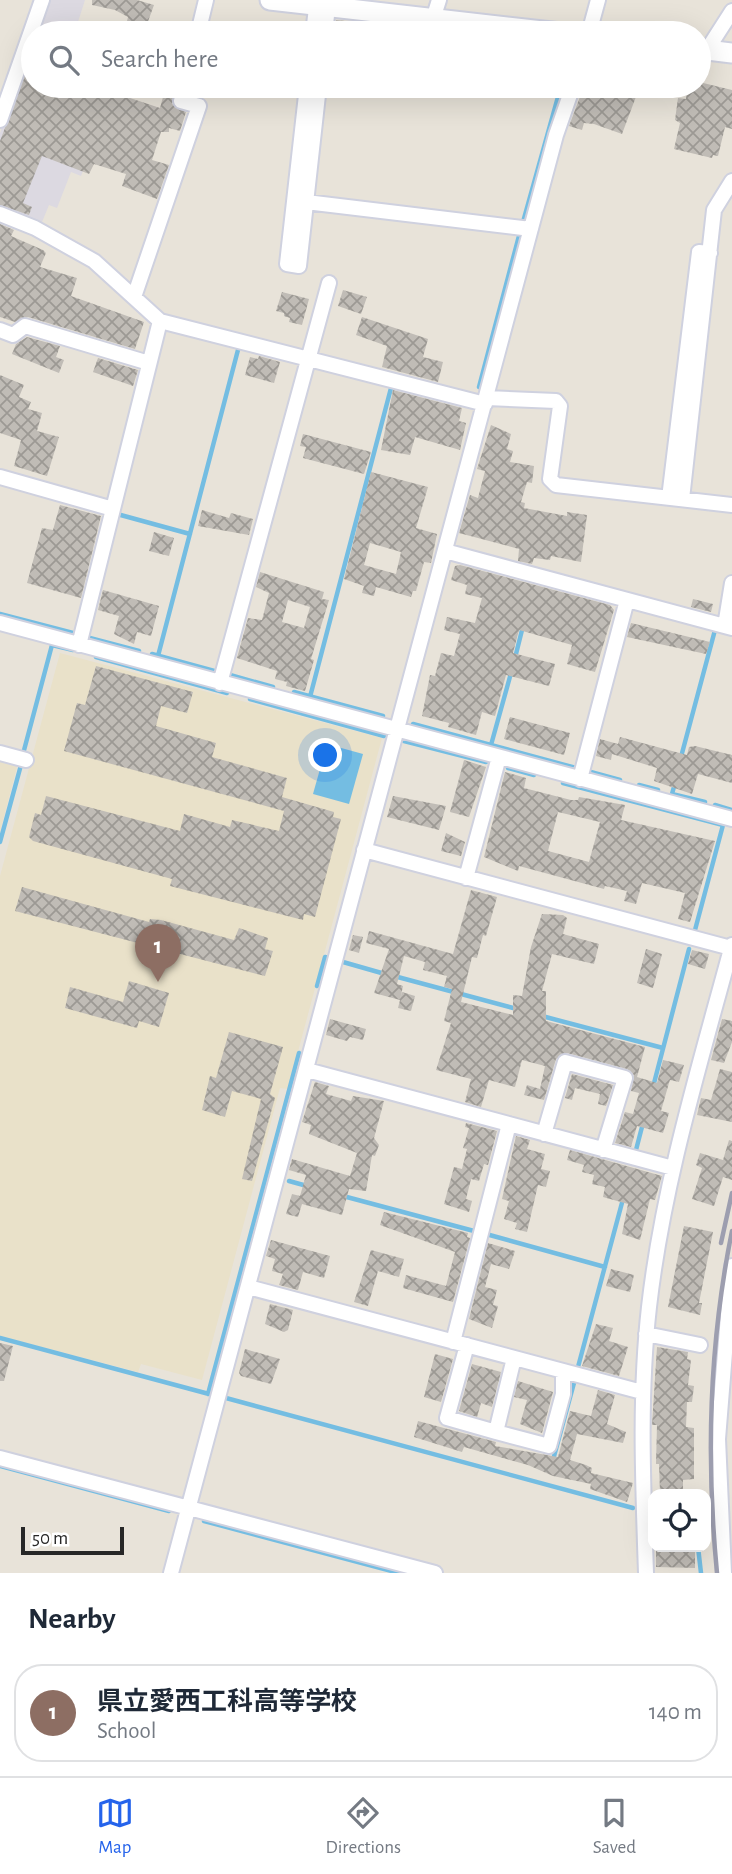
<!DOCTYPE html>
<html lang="en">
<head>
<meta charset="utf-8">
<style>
  :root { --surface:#fff; --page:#f6f6f7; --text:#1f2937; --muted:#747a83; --line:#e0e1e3; --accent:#2563eb }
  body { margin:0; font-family:"Alegreya Sans","Noto Sans JP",sans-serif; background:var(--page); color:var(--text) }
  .controls { position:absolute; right:21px; bottom:21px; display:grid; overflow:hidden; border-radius:14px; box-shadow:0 7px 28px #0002 }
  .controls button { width:63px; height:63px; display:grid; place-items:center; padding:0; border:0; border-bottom:2px solid var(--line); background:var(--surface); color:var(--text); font:35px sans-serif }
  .scale { position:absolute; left:21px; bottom:18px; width:103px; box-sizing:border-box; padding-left:7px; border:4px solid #272727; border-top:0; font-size:19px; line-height:24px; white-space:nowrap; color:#272727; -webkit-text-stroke:5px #fff; paint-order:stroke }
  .you { position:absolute; left:326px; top:756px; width:24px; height:24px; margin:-18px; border:5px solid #fff; border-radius:50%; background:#1a73e8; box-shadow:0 0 0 10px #1a73e833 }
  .badge { display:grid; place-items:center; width:46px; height:46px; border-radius:50%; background:var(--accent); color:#fff; font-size:23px; font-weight:700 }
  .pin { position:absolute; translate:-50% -58px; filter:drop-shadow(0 2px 4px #0008) }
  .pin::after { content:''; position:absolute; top:37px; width:24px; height:21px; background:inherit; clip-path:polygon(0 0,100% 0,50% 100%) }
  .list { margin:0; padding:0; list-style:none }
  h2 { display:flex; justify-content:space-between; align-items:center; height:91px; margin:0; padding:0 28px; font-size:30px }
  h2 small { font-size:23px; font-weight:400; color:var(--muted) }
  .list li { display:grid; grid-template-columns:46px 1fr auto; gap:21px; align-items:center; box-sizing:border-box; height:98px; margin:0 14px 14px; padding:0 14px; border:2px solid var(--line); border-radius:28px }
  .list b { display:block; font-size:26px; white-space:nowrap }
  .list p { margin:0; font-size:23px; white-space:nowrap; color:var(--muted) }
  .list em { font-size:23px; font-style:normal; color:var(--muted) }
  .icon { flex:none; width:38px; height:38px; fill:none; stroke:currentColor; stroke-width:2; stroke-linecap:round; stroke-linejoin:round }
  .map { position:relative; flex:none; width:732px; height:1573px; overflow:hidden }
  .search { position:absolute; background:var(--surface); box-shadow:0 7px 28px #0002; left:21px; right:21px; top:21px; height:77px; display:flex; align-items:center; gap:18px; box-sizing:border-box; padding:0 24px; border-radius:38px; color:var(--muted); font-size:26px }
  .sheet { height:203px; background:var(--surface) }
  nav { display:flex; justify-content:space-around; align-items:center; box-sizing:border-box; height:98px; border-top:2px solid var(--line); background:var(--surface); font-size:19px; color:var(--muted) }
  nav a { display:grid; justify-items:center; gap:4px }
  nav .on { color:var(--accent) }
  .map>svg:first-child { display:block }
  .industrial { fill:#dcd9e1 }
  .education { fill:#e9e1c9 }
  .water { fill:#74bde2 }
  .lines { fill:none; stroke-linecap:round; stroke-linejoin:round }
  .stream { stroke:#74bde2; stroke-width:4.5 }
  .building { fill:url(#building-cross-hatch); fill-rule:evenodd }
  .street-casing { stroke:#cfd1df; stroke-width:18 }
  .secondary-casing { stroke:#cfd1df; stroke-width:23 }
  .street { stroke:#fff; stroke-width:14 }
  .secondary { stroke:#fff; stroke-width:19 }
  .rail { stroke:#9d9eaf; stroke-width:4.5 }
</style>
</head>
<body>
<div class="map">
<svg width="732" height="1573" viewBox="0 0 732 1573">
  <defs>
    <pattern id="building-cross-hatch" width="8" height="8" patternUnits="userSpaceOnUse" patternTransform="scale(1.75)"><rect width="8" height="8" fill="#c0bcb6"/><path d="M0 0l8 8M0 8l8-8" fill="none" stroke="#9c9994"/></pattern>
  </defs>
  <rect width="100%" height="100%" fill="#e8e3d9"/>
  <path class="industrial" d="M47,0H85L77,25L97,33H35Z
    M33,38V86H135L125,119L95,141L81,176L71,172L57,208L49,205L40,227L0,211V133Z"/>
  <path class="education" d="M60,653L382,738L288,1089L280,1088L202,1380L141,1364L138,1372L0,1336V876Z
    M0,758L18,763L0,832Z"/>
  <path class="water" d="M327,744L363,754L349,804L313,794Z"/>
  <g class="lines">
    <path class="stream" d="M523,222L561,86
      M479,387L520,232
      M117,514L190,534
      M0,614L73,633
      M86,637L139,651
      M152,654L218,672
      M158,656L239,346
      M96,657L227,693
      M515,658L523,626
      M230,675L273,687
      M294,692L383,716
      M310,697L391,388
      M250,699L384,736
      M413,724L576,768
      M404,741L486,762
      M491,745L511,673
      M23,754L52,645L73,650
      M681,757L715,630
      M508,768L534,775
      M587,771L620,780
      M563,783L723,825L695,930
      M639,785L658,790
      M672,794L675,783
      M672,794L705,802
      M715,805L732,810
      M0,842L21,765
      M343,962L385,974
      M394,976L517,1009
      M317,986L325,957L328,958
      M542,1016L663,1048
      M653,1087L689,949
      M636,1150L643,1123
      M289,1181L307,1186
      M343,1196L474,1231
      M486,1234L605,1267
      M0,1338L209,1394
      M578,1367L623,1199
      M208,1394L299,1053
      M226,1398L633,1508
      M553,1460L574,1383
      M0,1466L169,1511
      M651,1511H653
      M204,1521L399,1573
      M698,1547L701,1573"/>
  </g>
  <path class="building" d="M92,0H137L154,5L146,27L127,21L128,17L115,10L92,5Z
    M336,20L354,22L353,33H335Z
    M32,56L33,86H94L160,108L166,86H175L172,104L186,112L180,131L169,128V132H161L152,160L169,165L157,199L122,186L126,174L94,164L89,174L42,156L23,203L32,207L29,215L0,205V141Z
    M699,82L732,90V129L725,127L718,156L713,155L712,158L674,149L680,123L675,120L678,98L686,99L687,89L695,90Z
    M584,86H640L622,134L594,124L584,123L582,130L569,126Z
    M0,224L14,230L11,236L43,250L46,253L40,267L77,278L71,296L144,322L135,349L28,317L15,322L0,317Z
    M343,290L367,297L361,314L338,306Z
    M282,292L309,299L302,325L289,322L290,318L284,316V313L276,311Z
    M362,317L428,339L423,357L443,362L438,382L382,367L387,346L356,335Z
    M27,337L60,346L56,357L64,360L59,373L12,354L16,344Z
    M259,356L280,362L274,383L245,375L250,357L258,359Z
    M98,358L138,370L133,386L93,372Z
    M0,375L24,385L19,397L31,402L28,409L42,413L37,431L59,437L47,476L14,466L21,440L0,433Z
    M393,390L462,408L459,421L466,423L460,450L415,437L410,455L381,450Z
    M491,425L511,434L507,449L513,451L510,462L534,466L532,483L527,482L521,502L525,503L524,508L567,516V512L587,515L581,562L551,556L550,560L534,558L532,564L518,561L519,549L459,533L470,495L478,498L485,471L477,469Z
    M303,434L371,452L364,474L303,458L306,447L300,446Z
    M371,472L428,487L416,528L437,534L431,563L424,562L416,591H413L411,597L376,587L374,596L362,593L364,586L344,579ZM370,543L401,552L396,574L364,565Z
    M60,505L101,516L81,598L27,583L42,528L53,530Z
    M202,510L229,518L231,513L253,519L249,535L198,526Z
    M154,532L174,538L169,556L149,551Z
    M460,565L610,605L614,610L595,672L567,664L572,645L519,630L513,653L555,664L549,686L506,675L495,716L482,712L476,735L448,727L449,723L422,716L430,675L435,676L441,653L454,656L460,634L444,630L447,617L475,623L482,598L465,594L467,585L451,580L455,566Z
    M260,572L324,592L322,599L329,600L311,659L314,660L305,691L286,686L287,682L275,679L277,671L237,658L248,618L262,620L269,593L256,587ZM288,600L310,607L304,628L282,622Z
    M103,590L159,606L151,636L137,632L134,644L114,634L119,616L98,610Z
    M693,599L713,604L711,612L691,607Z
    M631,623L710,642L706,654L627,637Z
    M96,666L193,692L187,713L161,706L156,726L216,743L212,757L287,778L282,797L334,812L333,817L341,819L315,917L304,914L303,920L170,886L172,879L33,841L29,837L35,813L41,815L46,796L180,831L184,814L230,827L232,820L279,831L284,811L64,751L77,703L85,705Z
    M510,717L570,733L564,755L504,739Z
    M620,737L687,755L689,747L695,746L732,755V783L698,774L692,794L654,781L657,768L612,754L611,760L596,756L600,739L618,744Z
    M464,760L486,767L469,817L450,812Z
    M505,772L526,778L524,788L571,800H578L579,797L625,805L621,820L715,841L690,922L678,919L685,893L642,883L636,904L624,901L627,891L605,886L604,889L519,866L518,871L484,857ZM558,812L600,822L589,862L548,851Z
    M393,796L446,806L439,830L387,817Z
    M446,833L465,842L461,856L441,851Z
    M22,887L149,922L150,919L161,920L234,940L239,928L268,938L265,949L273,951L265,976L15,911Z
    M471,890L497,897L486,936L483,935L477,958L472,957L461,1002L513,1015V995L522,996L531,947L542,914L563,915L567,918L563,934L599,944L594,964L552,954L542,991H546V1021L645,1047L637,1077L657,1083L663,1060L684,1065L679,1082L670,1080L669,1083L661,1111L669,1113L663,1133L637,1126L631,1147L615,1143L625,1112L633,1114L639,1093L631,1091L634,1075L627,1069L567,1053L556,1059L544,1100L524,1095L527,1085L540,1089L545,1066L522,1060L515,1087L489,1080L481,1107L465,1102L471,1079L436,1070L451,1023L444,1021L452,989L444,987L447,976L423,970L425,962L404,956L397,984L403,986L400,1000L374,993L389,949L366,943L369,931L453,954Z
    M353,935L363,937L359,953L349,950Z
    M646,949L662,954L653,988L637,983Z
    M692,950L709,954L705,969L688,964Z
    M129,981L169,993L159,1027L139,1021L137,1028L65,1008L70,987L123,1002Z
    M402,992L415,996L411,1011L398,1008Z
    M330,1019L366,1029L363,1040L350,1037L347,1041L326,1035Z
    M722,1019L732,1021V1042L724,1063L711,1060Z
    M229,1032L283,1047L270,1094L275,1098L252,1181L242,1179L261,1099L232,1091L225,1117L202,1110L210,1076L216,1078Z
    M720,1069L732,1072V1122L697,1115L701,1098L711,1100Z
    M572,1074L613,1085L606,1106L598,1104L600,1094L575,1088L572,1100L565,1098Z
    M315,1082L329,1086L326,1094L351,1101L353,1096L384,1101L374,1138L379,1145L375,1156L372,1155L366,1191L349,1189L342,1215L302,1204L298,1217L286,1214L292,1194L300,1196L306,1175L289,1170L292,1159L350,1176L357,1153L309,1134L311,1125L302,1122Z
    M466,1123L497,1131L488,1165L484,1164L479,1181L471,1179L466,1199L472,1201L469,1212L444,1204L454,1167L462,1169L467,1149L463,1148L469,1128L465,1127Z
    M516,1136L530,1140L527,1149L545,1154L541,1169L550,1171L546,1187L538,1185L527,1232L515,1229L517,1223L504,1219L509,1201L502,1199Z
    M729,1140L732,1141V1180L723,1177L714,1206L692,1199L702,1168L696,1165L700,1153L723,1160Z
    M570,1150L662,1176L655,1200L650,1199L640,1240L622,1234L628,1204L603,1197L605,1187L592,1184L594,1175L582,1172L584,1165L567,1160Z
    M384,1212L468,1233L467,1237L470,1238L453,1302L403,1288L406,1275L446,1286L455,1252L380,1225Z
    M684,1226L713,1232L699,1303H702L700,1315L668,1307Z
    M271,1240L330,1256L324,1278L303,1272L298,1290L279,1285L283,1274L272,1271L275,1259L266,1256Z
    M488,1243L515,1251L509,1269L491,1264L485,1287L497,1290L493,1305L498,1306L492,1328L469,1319Z
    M371,1250L404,1259L399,1277L378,1271L368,1306L354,1302Z
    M611,1269L634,1275L630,1292L606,1286Z
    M270,1304L293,1310L288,1330L284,1332L265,1324Z
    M596,1324L613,1328L609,1341L628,1347L619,1376L582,1366Z
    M0,1343L13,1346L4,1381H0Z
    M657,1347L688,1352L687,1359L691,1360L688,1385L694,1386L692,1402H687L686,1427L694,1428V1479L683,1480V1493H660L659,1464H656L657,1425H652Z
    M245,1349L280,1359L271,1384L241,1376L239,1373Z
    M435,1354L453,1359L441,1402L424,1397Z
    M472,1364L501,1372L492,1407L481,1403L477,1417L459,1411Z
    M518,1381L553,1392L542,1433L520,1424L527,1400L514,1397Z
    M598,1390L615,1395L607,1424L626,1432L623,1443L577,1434L570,1460L586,1465L592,1468L591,1473L633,1483L627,1502L590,1489L591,1484L553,1476L528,1465L464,1447L462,1452L414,1437L418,1421L496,1442L495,1446L558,1457L570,1411L591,1416Z
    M695,1549V1568L656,1567V1550Z"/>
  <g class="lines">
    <g class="street-casing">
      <path id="street" d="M433,19L439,0
        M198,33L206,0
        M313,33L317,0
        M325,33L328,7
        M589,33L598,0
        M707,50L732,11
        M307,86L287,264L299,266L319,86
        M0,120L42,0
        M306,202L531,229
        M0,214L35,228L94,261L160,321L485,404
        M134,297L199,106L181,101L185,86
        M0,330L13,335L25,326L149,363
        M487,398L556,401L560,406L550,479L556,485L732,505
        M0,477L113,509
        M669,498L699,252L710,253
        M682,499L714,210L732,181
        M445,551L732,628
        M0,623L732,819
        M725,626L732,583
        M79,645L160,321
        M220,683L329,283
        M0,753L26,760
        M580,779L627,600
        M364,850L731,948
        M466,878L499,757
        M307,1070L673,1168
        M544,1134L565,1062L625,1078L603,1150
        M248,1287L642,1392
        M646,1334L700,1345
        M453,1342L509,1124
        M467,1345L447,1418L496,1432L514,1358
        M496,1432L549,1446L563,1394V1371
        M0,1458L435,1573
        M171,1573L556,135L573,86
        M646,1573C643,1484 639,1396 649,1307C663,1184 700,1064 732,945
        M724,1573L718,1439L732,1266"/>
    </g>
    <g class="secondary-casing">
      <path id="secondary" d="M270,0L561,33
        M699,49L732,53"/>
    </g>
    <use href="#street" class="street"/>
    <use href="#secondary" class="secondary"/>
    <path class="rail" d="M721,1243L732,1193
      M717,1573C706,1459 709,1344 732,1231"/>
  </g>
</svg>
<div class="controls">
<button><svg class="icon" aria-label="locate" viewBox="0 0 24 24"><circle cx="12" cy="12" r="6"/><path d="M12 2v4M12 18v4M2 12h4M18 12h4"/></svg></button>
</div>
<div class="scale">50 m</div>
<div class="you"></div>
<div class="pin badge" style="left:158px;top:982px;background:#8d6e63">1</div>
<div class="search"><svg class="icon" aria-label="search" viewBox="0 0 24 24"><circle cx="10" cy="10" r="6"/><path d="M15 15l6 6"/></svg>Search here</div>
</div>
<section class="sheet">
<h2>Nearby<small></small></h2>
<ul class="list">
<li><span class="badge" style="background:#8d6e63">1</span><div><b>県立愛西工科高等学校</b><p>School</p></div><em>140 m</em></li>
</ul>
</section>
<nav>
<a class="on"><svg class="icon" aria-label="map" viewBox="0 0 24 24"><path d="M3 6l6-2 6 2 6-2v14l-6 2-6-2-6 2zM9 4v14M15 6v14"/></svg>Map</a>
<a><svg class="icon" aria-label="directions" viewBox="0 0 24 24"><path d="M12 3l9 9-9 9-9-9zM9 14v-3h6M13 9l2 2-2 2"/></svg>Directions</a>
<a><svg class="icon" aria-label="saved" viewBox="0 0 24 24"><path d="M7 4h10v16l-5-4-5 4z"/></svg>Saved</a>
</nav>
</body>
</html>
